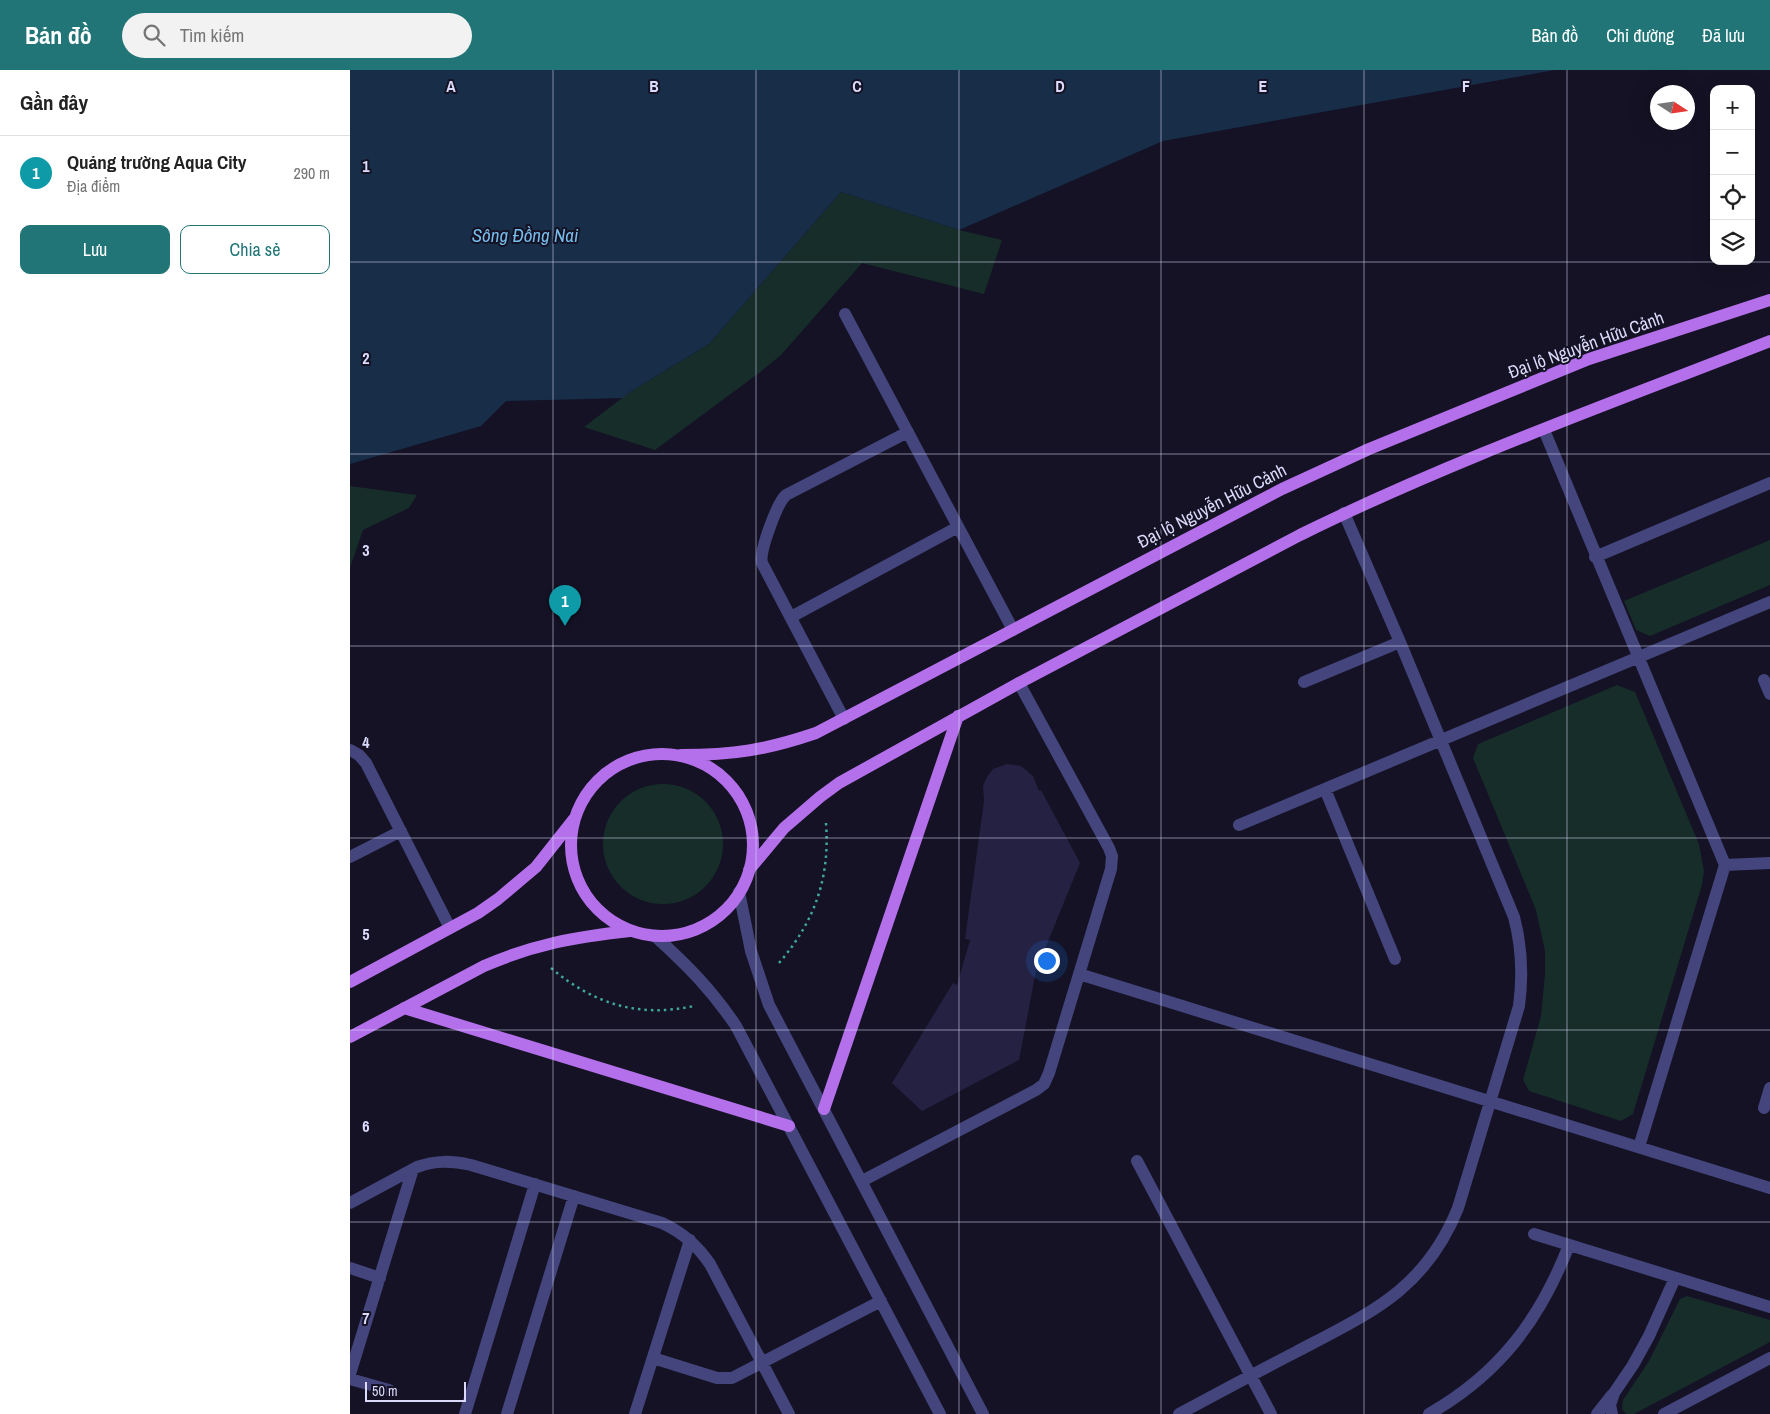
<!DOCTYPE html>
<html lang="vi">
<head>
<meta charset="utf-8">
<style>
  :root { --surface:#fff; --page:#f2f2f2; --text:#222; --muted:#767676; --line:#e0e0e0; --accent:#217577 }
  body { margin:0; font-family:"Archivo Narrow",sans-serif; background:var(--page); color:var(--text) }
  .controls { position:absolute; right:15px; top:15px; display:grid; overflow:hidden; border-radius:10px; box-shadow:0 5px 20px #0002 }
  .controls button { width:45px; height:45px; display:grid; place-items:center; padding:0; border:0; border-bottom:1px solid var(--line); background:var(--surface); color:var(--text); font:25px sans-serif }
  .compass { position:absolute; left:1300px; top:15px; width:45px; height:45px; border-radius:50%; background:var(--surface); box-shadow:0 5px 20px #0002; rotate:102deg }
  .scale { position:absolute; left:15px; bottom:12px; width:101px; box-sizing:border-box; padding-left:5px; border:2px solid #dbdafa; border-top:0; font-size:14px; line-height:18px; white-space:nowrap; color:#dbdafa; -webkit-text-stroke:4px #141224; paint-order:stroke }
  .you { position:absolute; left:696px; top:890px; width:18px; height:18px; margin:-12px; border:4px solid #fff; border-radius:50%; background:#1a73e8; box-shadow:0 0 0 8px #1a73e833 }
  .badge { display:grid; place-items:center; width:32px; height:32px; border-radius:50%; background:var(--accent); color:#fff; font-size:16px; font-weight:700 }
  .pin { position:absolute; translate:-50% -41px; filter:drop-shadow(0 1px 2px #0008) }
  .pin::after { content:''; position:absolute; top:26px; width:18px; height:15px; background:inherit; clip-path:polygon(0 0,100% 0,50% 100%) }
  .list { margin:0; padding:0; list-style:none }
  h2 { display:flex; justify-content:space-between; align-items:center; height:65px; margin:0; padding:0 20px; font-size:21px }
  h2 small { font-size:16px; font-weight:400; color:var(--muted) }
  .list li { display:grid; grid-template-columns:32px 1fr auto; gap:15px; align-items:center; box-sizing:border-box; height:75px; padding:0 20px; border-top:1px solid var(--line) }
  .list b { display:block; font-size:19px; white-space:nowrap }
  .list p { margin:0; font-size:16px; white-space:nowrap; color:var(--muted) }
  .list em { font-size:16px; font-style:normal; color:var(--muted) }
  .actions { display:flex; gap:10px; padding:15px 20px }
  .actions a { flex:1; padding:11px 0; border:1px solid var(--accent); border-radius:10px; text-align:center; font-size:18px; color:var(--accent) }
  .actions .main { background:var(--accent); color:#fff }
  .icon { flex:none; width:28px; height:28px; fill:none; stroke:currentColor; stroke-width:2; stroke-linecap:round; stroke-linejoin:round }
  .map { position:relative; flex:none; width:1420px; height:1344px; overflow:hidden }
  header { display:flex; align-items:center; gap:30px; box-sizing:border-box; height:70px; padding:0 25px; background:var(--accent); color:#fff }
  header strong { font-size:24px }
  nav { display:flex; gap:28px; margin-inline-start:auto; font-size:18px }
  .search { width:350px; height:45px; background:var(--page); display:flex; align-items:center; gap:12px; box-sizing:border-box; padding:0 18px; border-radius:28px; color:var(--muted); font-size:19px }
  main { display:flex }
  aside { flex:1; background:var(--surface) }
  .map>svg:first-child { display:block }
  .green { fill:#162d2a }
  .water { fill:#172d48 }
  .building { fill:#252142 }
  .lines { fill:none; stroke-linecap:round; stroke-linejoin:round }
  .path { stroke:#40a89a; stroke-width:2.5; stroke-dasharray:2.5 4; stroke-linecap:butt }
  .minor { stroke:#43457c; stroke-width:12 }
  .major { stroke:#b470eb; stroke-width:12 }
  .grid { fill:none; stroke:#dbdafa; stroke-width:1; stroke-opacity:0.55 }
  .labels { text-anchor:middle; stroke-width:4; stroke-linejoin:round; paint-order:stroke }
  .street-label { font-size:18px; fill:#dbdafa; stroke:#141224 }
  .water-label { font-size:19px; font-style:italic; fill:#76bdec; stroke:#141224 }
  .grid-label { font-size:16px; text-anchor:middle; font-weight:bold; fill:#dbdafa; stroke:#141224; stroke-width:4; stroke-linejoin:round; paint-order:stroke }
</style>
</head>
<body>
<header>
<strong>Bản đồ</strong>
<div class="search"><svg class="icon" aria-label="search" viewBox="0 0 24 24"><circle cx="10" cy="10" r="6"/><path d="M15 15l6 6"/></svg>Tìm kiếm</div>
<nav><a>Bản đồ</a><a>Chỉ đường</a><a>Đã lưu</a></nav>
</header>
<main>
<aside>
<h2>Gần đây<small></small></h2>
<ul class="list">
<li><span class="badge" style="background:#0f9aa8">1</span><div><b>Quảng trường Aqua City</b><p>Địa điểm</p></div><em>290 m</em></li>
</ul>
<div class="actions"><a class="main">Lưu</a><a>Chia sẻ</a></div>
</aside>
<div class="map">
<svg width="1420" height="1344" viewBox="0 0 1420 1344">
  <rect width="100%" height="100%" fill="#141224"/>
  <path class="green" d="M491,122L609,160L652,170L634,224L512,193L431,285L409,303L305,380L234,357L280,322L359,274Z
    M0,416L67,425L59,438L13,460L0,498Z
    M1420,470V515L1300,566L1286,560L1274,531Z
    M1267,615L1285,622L1349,774L1354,801L1352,815L1283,1044L1271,1051L1179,1021L1173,1010L1191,946L1195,904V881L1186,840L1123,688L1128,674Z
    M253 774a60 60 0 1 1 120 0a60 60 0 1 1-120 0Z
    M1337,1226L1420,1250V1272L1284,1344H1276L1272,1339L1273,1330L1299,1291L1330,1229Z"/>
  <path class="water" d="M0,0H1205L813,71L609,160L491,122L359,274L280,322L273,328L156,331L131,356L0,394Z"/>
  <path class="building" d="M657,694L671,696L683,706L689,721L691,720L730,793L686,901L669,990L572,1041L542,1013L603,913L607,915L620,870L615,869L634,731L633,716L637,707L643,699Z"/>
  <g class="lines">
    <path class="path" d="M429,893C465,851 480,808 476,753
      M201,898C244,934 288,948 344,936"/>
    <path class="minor" d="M495,244L663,560
      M1194,360L1375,795L1289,1077
      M1245,487L1420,413
      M441,547L608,457
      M1414,610L1420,624
      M954,612L1050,572
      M494,649L412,493C409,482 427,433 436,425L558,362
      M0,680L9,685L16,693L100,858
      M975,719L1045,889
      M889,755L1420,532
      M0,787L51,761
      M1375,795L1420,793
      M389,822L401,881L419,935L633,1344
      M305,866C338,896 361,919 386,956L590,1344
      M729,904L1420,1118
      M1414,1038L1420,1018
      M787,1091L921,1344
      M512,1111L686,1020L694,1014L699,1003L761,799L762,786L759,778L669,613
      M0,1133L67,1097C86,1090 102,1091 121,1095L312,1153C332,1162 347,1175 360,1194L439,1344
      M1184,1164L1420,1237
      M0,1198L30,1208
      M303,1288L367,1308H382L531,1231
      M0,1304L63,1099
      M0,1309L39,1320
      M115,1344L185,1114
      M157,1344L224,1126
      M285,1344L340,1170
      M829,1344C868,1323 907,1302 946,1282C1020,1243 1075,1220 1108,1138L1169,936C1173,906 1172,877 1164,847L1050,572L994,443
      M1079,1344C1149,1304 1190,1250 1219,1175
      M1247,1344L1262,1325
      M1262,1344L1260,1335L1264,1323L1283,1295L1299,1266L1325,1208
      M1314,1344L1420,1288"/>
    <path class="major" d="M221 775a91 91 0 1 1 182 0a91 91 0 1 1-182 0Z
      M331,685C383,685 416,680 466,663L932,419L1019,379L1239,289L1420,230
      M399,800L434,758L470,727L489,713L669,613L950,465C1102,390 1262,333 1420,271
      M0,912L128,843L148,829L186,797L224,749
      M54,938L439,1056
      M0,967L134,896C185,874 225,867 280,861
      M474,1039L608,646"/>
  </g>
  <path class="grid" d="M203,0V1344M406,0V1344M609,0V1344M811,0V1344M1014,0V1344M1217,0V1344M0,192H1420M0,384H1420M0,576H1420M0,768H1420M0,960H1420M0,1152H1420"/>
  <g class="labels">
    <g class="street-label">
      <text transform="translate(1236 275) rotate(-20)" y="6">Đại lộ Nguyễn Hữu Cảnh</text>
      <text transform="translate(862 436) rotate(-27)" y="6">Đại lộ Nguyễn Hữu Cảnh</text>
    </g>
    <g class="water-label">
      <text x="175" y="172">Sông Đồng Nai</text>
    </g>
  </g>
  <g class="grid-label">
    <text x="101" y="22">A</text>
    <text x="304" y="22">B</text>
    <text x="507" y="22">C</text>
    <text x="710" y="22">D</text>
    <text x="913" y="22">E</text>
    <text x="1116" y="22">F</text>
    <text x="16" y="102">1</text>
    <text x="16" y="294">2</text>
    <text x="16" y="486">3</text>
    <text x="16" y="678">4</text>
    <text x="16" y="870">5</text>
    <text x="16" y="1062">6</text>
    <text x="16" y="1254">7</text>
  </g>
</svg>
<div class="controls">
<button>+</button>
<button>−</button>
<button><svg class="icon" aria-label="locate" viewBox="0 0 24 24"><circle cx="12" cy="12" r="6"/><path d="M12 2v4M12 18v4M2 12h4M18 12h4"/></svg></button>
<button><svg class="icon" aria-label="layers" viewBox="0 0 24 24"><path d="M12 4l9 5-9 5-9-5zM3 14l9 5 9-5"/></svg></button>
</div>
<svg class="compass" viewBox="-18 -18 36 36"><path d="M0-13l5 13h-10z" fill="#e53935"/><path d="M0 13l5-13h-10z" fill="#767676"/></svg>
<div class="scale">50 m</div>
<div class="you"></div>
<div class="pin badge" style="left:215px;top:556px;background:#0f9aa8">1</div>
</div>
</main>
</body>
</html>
